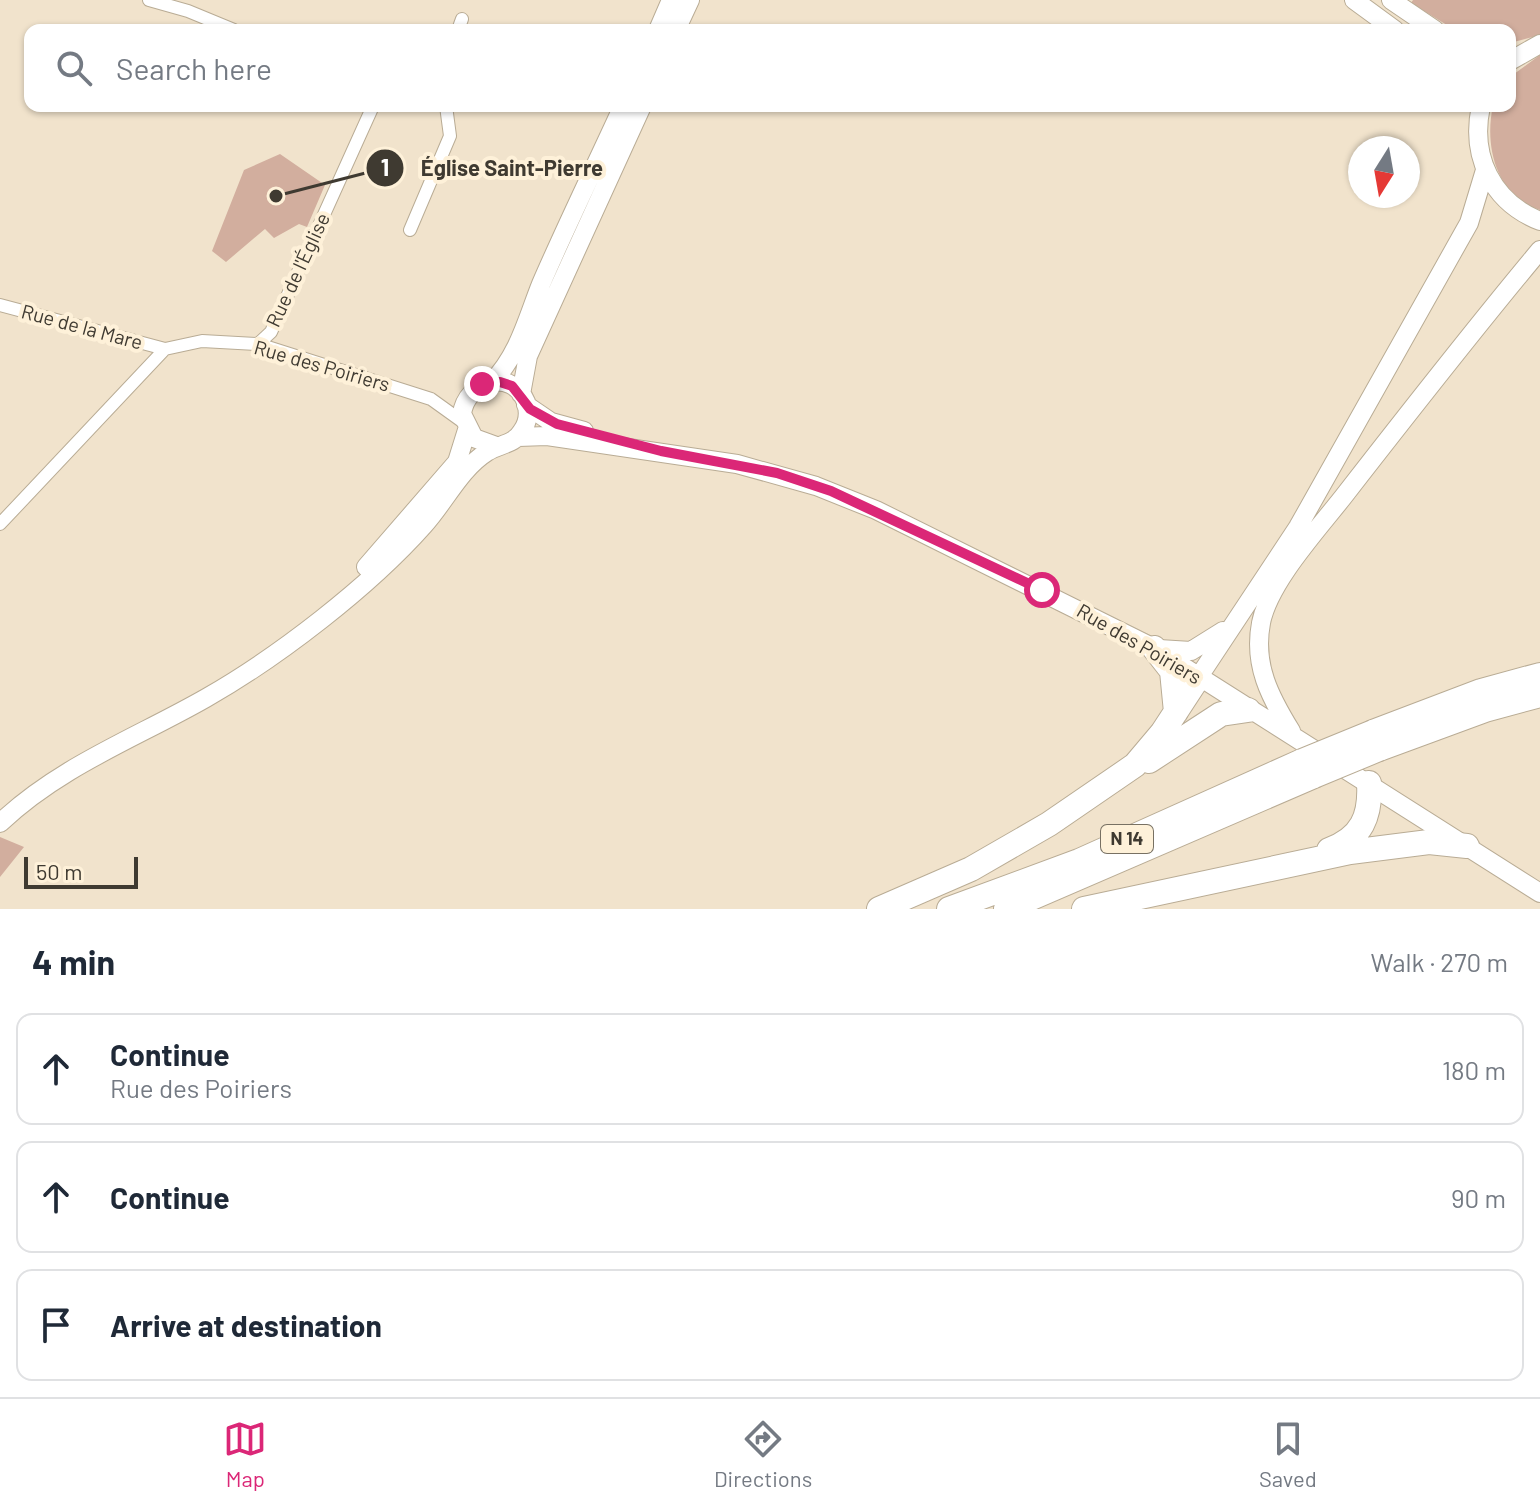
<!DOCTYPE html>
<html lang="en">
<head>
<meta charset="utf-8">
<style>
  :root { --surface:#fff; --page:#f2f2f3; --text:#1f2937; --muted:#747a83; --line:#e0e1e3; --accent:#db2777 }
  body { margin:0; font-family:Barlow,sans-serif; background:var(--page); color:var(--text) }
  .compass { position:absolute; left:1348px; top:136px; width:72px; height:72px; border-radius:50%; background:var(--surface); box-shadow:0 2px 6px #0004; rotate:191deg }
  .scale { position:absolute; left:24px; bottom:20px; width:114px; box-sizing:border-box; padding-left:8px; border:4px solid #3f3a31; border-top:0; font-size:22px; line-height:28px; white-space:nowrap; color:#3f3a31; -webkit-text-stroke:6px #fef1d9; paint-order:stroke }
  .stop { position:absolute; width:24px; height:24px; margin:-18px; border:6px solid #db2777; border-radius:50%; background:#fff }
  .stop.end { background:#db2777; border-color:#fff; box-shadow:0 2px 8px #0008 }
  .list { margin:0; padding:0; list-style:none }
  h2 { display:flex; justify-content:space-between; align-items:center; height:104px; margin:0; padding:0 32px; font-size:34px }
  h2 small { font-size:26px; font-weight:400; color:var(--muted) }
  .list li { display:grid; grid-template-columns:52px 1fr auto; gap:24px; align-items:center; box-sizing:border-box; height:112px; margin:0 16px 16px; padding:0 16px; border:2px solid var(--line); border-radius:16px }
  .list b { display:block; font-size:30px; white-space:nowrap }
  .list p { margin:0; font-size:26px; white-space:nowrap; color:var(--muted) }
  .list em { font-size:26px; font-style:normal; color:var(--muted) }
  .icon { flex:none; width:44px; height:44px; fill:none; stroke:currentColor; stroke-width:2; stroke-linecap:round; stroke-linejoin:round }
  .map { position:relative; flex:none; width:1540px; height:909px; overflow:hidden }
  .search { position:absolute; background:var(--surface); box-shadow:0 2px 6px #0004; left:24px; right:24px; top:24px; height:88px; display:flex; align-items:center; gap:20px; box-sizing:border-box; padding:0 28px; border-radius:16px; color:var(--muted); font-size:30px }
  .sheet { height:488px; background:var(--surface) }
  nav { display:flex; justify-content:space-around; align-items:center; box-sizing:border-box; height:112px; border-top:2px solid var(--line); background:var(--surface); font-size:22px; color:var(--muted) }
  nav a { display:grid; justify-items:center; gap:4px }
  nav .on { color:var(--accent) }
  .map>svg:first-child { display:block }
  .green { fill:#d2ae9e }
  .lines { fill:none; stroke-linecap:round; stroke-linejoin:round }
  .street-casing { stroke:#b9ac95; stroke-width:14 }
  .secondary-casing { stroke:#b9ac95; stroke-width:20 }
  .highway-casing { stroke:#b9ac95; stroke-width:26 }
  .street { stroke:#fff; stroke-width:12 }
  .secondary { stroke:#fff; stroke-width:18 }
  .highway { stroke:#fff; stroke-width:24 }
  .highway-bridge-casing { stroke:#b9ac95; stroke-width:26; stroke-linecap:butt }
  .highway-bridge { stroke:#fff; stroke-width:24 }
  .route { stroke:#db2777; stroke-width:10 }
  .labels { text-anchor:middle; stroke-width:8; stroke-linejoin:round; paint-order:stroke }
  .shield { fill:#fef1d9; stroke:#787163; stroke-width:2 }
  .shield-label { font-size:18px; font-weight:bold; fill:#3f3a31 }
  .street-label { font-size:20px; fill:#3f3a31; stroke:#fef1d9 }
  .leader { fill:none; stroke:#3f3a31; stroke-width:3 }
  .callout-dot { fill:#3f3a31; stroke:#fef1d9; stroke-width:3 }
  .mark-label { font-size:24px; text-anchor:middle; font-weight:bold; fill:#fff }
  .callout-label { font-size:22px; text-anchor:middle; font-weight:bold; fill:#3f3a31; stroke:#fef1d9; stroke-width:8; stroke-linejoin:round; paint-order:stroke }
</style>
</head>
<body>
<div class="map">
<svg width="1540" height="909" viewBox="0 0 1540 909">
  <rect width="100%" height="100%" fill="#f1e3cc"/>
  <path class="green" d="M1413,0H1540V35L1510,43V30H1455L1411,3Z
    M1540,55V210C1496,197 1484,145 1493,106H1510V77Z
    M280,154L325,185L307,227L299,224L274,238L265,229L226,262L212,251L244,170Z
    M0,837L24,847L0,877Z"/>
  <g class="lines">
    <g class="street-casing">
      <path id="street" d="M149,0L188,11L234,30
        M458,30L462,19
        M410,230L450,136L446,106
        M0,305L165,349L202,341L258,344L431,399L463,422
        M258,344L271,332L373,106
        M0,524L165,349"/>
    </g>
    <g class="secondary-casing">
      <path id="secondary" d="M1354,0L1395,30
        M1391,0L1435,30
        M658,30L671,0
        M676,30L690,0
        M1510,61L1540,44
        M1481,106C1470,156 1492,202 1540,221
        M492,382C519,354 527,319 541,284C567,224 596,165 623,106
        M521,394L528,356L642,106
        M526,405L551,422L584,431
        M518,437L547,436L737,464L816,486L876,510L1154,648L1540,893
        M366,567L457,462L467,430
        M1159,649L1191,651L1223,631
        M1198,678L1298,527L1469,223L1485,170
        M1291,731C1270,697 1253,665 1261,623C1269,581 1321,526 1347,492C1410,411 1474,329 1540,250
        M0,823C60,766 136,738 206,698C278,657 369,587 424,525C445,502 460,469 487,452C499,444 514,445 522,431C528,423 529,412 526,402C512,367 466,381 462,414L474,438L496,446"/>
    </g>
    <g class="highway-casing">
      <path id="highway" d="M1154,648L1172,671L1176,712
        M1373,732L1481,691L1540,675
        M1379,749L1485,710L1540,695
        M1149,761L1221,714L1248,710
        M1329,850C1362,838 1371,816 1369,783
        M879,909L971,869L1049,824L1135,765L1162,733L1198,678
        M949,909L1079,861L1302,761
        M1006,909L1314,776
        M1084,909L1350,852L1429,842L1467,846"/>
    </g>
    <use href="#street" class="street"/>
    <use href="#secondary" class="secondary"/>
    <use href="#highway" class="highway"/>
    <g class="highway-bridge-casing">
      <path id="highway-bridge" d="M1302,761L1373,732
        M1314,776L1379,749"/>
    </g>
    <use href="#highway-bridge" class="highway-bridge"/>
  </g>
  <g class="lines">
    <path class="route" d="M482,384L500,382L512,386L530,409L557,424L661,451L777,473L831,491L1042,590"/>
  </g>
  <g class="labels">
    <rect class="shield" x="1101" y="825" width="52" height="28" rx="6"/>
    <g class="shield-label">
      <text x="1127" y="845">N 14</text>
    </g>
    <g class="street-label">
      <text transform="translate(298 270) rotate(-65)" y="7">Rue de l'Église</text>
      <text transform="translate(82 327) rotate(15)" y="7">Rue de la Mare</text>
      <text transform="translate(322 366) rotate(16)" y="7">Rue des Poiriers</text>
      <text transform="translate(1139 644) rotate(30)" y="7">Rue des Poiriers</text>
    </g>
  </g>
  <path class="leader" d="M276 196L385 168"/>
  <g class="callout-dot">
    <circle cx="276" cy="196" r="8"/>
    <circle cx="385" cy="168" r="20"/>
  </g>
  <g class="mark-label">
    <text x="385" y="176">1</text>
  </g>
  <g class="callout-label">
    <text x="512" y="176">Église Saint-Pierre</text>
  </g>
</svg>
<svg class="compass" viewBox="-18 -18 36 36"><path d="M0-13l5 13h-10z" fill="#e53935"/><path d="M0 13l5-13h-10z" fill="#747a83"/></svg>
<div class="scale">50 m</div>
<div class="stop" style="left:1042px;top:590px"></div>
<div class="stop end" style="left:482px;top:384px"></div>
<div class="search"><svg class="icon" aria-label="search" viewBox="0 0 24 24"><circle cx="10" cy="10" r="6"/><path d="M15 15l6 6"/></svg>Search here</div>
</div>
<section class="sheet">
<h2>4 min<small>Walk · 270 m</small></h2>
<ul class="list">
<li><svg class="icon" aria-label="ahead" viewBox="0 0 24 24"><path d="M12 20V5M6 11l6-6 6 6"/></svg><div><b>Continue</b><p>Rue des Poiriers</p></div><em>180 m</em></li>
<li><svg class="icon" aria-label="ahead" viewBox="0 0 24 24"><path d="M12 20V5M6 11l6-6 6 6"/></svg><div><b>Continue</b></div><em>90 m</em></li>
<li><svg class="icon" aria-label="arrive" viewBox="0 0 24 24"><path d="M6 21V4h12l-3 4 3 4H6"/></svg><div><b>Arrive at destination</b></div></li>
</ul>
</section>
<nav>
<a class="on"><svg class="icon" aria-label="map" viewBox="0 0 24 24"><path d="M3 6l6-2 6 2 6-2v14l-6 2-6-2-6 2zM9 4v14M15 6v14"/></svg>Map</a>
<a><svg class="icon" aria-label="directions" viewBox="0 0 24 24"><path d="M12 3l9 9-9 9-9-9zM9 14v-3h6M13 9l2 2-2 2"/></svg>Directions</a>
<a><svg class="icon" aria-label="saved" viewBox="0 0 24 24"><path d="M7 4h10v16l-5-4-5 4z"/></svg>Saved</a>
</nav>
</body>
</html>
